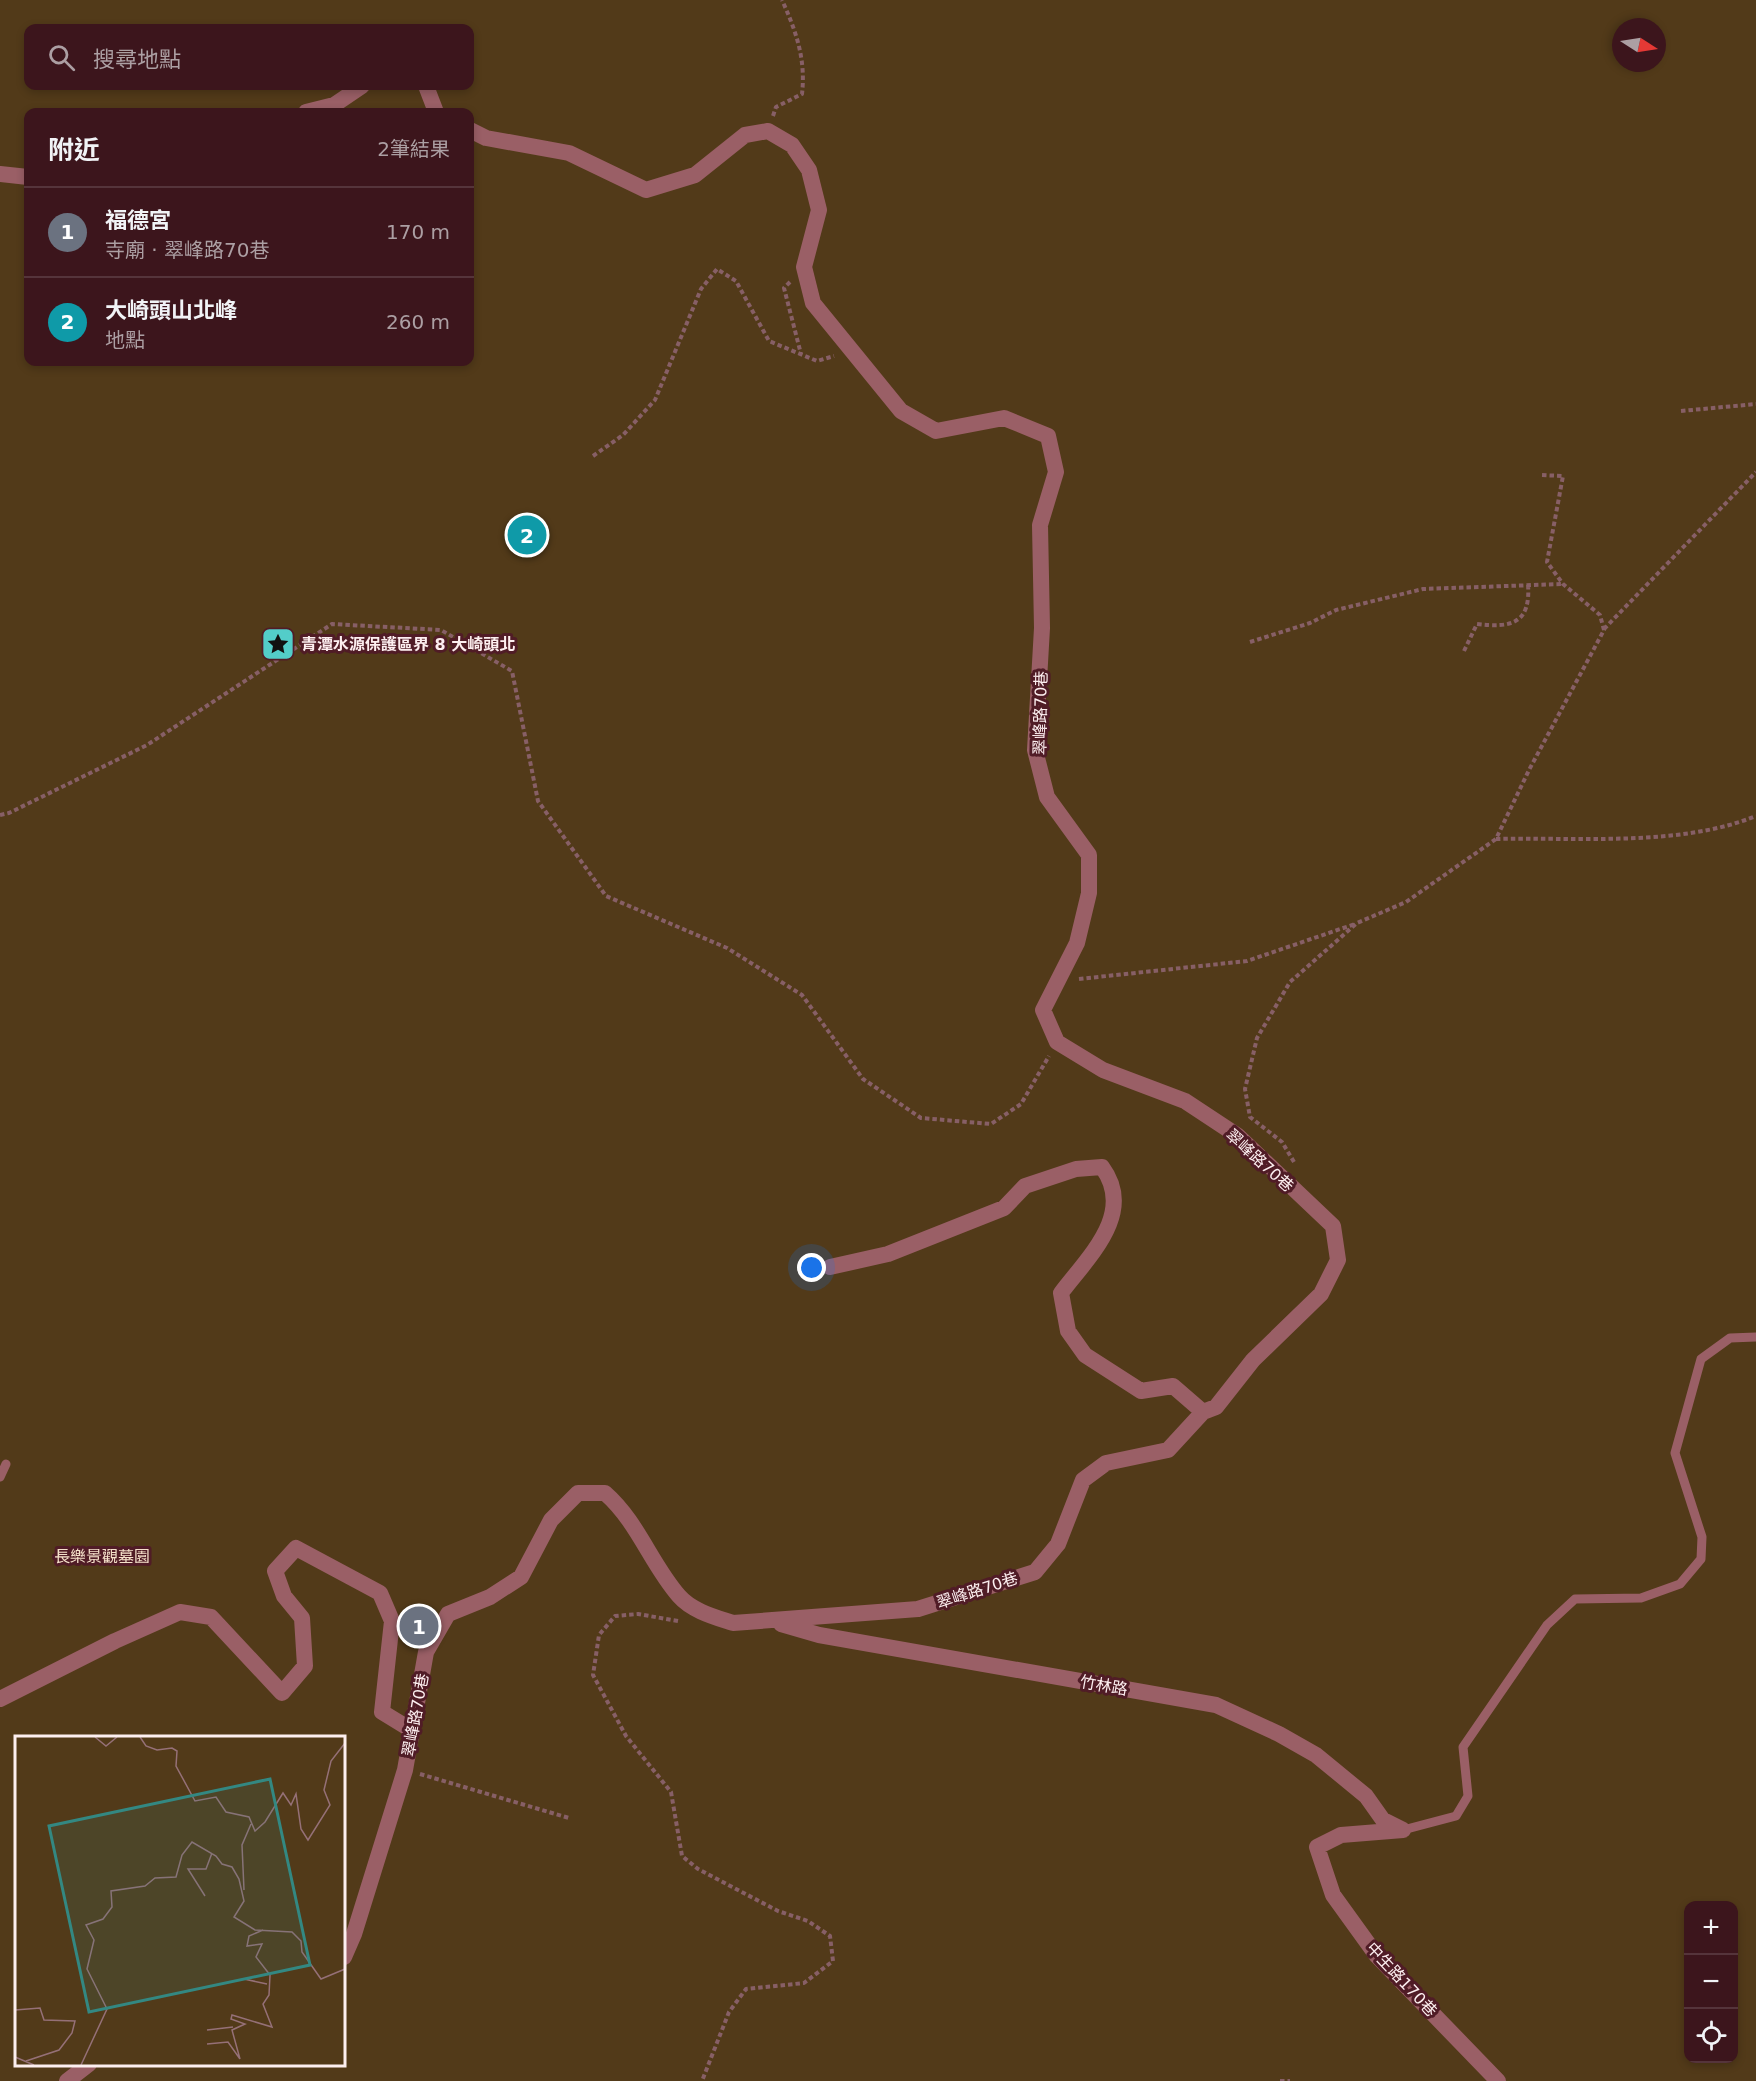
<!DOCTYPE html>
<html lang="zh-TW">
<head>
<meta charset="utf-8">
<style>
  :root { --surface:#3c151c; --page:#472229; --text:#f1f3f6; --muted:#ac9fa3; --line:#55343b; --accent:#ea580c }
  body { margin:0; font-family:"DejaVu Sans","Noto Sans TC",sans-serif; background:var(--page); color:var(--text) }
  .controls { position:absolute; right:18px; bottom:18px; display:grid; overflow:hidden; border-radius:12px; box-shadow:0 3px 9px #0003 }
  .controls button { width:54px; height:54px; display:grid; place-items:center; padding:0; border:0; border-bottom:2px solid var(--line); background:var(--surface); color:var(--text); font:30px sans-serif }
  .compass { position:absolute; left:1612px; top:18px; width:54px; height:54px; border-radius:50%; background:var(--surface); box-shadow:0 3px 9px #0003; rotate:102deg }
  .you { position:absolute; left:812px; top:1268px; width:21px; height:21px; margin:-15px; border:4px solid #fff; border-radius:50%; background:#1a73e8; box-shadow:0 0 0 9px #1a73e833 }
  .badge { display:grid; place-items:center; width:39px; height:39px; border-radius:50%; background:var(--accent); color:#fff; font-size:20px; font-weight:700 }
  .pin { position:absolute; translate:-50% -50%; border:3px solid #fff; box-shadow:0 2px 6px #0006 }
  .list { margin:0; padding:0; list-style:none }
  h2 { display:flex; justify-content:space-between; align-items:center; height:78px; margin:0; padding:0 24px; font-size:26px }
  h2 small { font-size:20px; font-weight:400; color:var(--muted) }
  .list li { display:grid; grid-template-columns:39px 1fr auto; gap:18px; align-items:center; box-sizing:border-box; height:90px; padding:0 24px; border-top:2px solid var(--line) }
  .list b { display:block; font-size:22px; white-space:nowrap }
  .list p { margin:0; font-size:20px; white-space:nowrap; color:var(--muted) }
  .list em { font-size:20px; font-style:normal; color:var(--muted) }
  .icon { flex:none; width:33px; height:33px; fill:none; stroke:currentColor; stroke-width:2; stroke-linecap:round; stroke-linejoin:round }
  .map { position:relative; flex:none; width:1756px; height:2081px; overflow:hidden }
  .search { position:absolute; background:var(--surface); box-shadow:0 3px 9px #0003; left:24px; top:24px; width:450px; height:66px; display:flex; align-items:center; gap:15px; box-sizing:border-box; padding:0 21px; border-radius:12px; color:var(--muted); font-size:22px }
  .panel { position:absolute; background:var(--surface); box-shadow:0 3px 9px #0003; left:24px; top:108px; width:450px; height:258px; border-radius:12px }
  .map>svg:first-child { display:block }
  .green { fill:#523a19; fill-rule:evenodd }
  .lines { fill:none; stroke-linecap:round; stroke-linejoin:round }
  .path { stroke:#875f66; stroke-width:4; stroke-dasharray:4.5 3; stroke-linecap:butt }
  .service { stroke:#9a5f66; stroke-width:9 }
  .minor { stroke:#9a5f66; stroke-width:16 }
  .labels { text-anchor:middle; stroke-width:6; stroke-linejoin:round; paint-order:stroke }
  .poi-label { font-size:16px; font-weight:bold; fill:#fdeff0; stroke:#501c26; text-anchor:start }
  .street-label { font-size:16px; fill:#fdeff0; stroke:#501c26 }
  .park-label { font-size:16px; fill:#f5e1ca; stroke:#501c26 }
  .inset-road { fill:none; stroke:#957077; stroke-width:1.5 }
  .view { fill:#338882; fill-opacity:0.15; stroke:#338882; stroke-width:3 }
  .inset-edge { fill:none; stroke:#fdeff0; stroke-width:3 }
</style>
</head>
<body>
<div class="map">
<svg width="1756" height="2081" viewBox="0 0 1756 2081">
  <rect width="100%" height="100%" fill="#501c26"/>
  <path class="green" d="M0,0H1756V2081H0ZM1621,27H1657V63H1621ZM28,28H470V86H28ZM28,112H470V362H28ZM16,1738H344V2064H16ZM1688,1906H1734V2058H1688Z"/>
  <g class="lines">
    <path class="path" d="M773,116L776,107L802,94C806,59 796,31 782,0
      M790,282L784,288L801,354
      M1681,411L1756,404
      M593,456L623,435L655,400L701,289L717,269L736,281L769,341L817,361L834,356
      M1604,629L1756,472
      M1250,642L1310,623L1336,610L1423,589L1562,584
      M1464,651L1477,624C1511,628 1531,624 1528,584
      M0,815L9,813L147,745L332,624L441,630L512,671L538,801L606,896L727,948L802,995L863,1079L921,1118L991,1124L1021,1104L1049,1056
      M1496,839C1578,837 1680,847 1756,816
      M1079,979L1247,961L1355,924
      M1294,1162L1282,1142L1250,1117L1245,1089L1257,1038L1290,982L1357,923L1406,902L1496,839L1529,770L1604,630L1600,615L1563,584L1547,562L1563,476L1541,475
      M678,1621L638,1614L615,1616L599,1635L593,1675L626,1736L671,1792L682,1856L698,1869L778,1911L808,1921L830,1936L833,1961L804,1983L746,1989L729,2012L702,2081
      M420,1774L569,1818
      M1280,2081H1290"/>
    <path class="service" d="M0,1477L6,1464
      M1403,1830L1456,1816L1468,1796L1463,1747L1547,1625L1575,1599L1641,1598L1680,1584L1701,1559L1702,1537L1675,1453L1701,1359L1730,1338L1756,1337"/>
    <path class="minor" d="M426,86L436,112
      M306,112L334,105L362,86
      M0,174L28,177
      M830,1267L888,1254L1004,1208L1025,1186L1076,1169L1102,1167C1136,1213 1089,1256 1061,1293L1068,1331L1085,1355L1141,1391L1173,1386L1203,1412
      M781,1624L819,1635L1216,1705L1279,1734L1316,1755L1366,1796L1383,1820L1403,1830
      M0,1699L115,1641L180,1612L211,1617L282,1693L305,1666L302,1618L284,1596L275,1571L296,1548L380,1593L392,1621L382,1712L413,1731
      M1403,1830L1341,1835L1317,1847L1333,1895L1377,1956L1498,2081
      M344,1957L354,1934L405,1770L426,1652L448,1614L490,1597L521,1577L551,1520L578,1493H605C638,1522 651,1564 679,1596C692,1611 715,1617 733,1623L918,1609L1035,1572L1058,1544L1083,1480L1106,1463L1168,1450L1203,1412L1216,1407L1253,1360L1321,1294L1338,1260L1333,1226L1238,1136L1185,1101L1103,1070L1057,1042L1043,1010L1077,943L1089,893V855L1047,797L1035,750L1042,628L1040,525L1056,472L1048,436L1004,418L936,431L901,411L813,303L804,267L819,210L809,170L792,145L768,131L745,135L695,175L646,190L569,153L486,138L470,130
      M67,2081L89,2064"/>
  </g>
  <defs>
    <g id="sight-square" transform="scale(1.725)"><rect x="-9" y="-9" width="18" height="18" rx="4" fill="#53cdc9" stroke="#501c26"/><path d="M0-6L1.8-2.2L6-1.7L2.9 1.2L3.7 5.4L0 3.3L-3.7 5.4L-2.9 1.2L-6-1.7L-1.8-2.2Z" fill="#111"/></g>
  </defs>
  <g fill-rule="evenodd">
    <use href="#sight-square" x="278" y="644"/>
  </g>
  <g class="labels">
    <g class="poi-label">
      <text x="301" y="650">青潭水源保護區界 8 大崎頭北</text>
    </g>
    <g class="street-label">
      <text transform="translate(1040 713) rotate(-89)" y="6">翠峰路70巷</text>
      <text transform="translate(1260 1160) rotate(42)" y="6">翠峰路70巷</text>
      <text transform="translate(977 1590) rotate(-18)" y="6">翠峰路70巷</text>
      <text transform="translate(1104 1685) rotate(10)" y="6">竹林路</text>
      <text transform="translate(415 1715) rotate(-80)" y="6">翠峰路70巷</text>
      <text transform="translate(1402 1979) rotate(47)" y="6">中生路170巷</text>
    </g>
    <g class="park-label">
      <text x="102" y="1562">長樂景觀墓園</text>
    </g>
  </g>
  <g transform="translate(15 1736)">
    <rect width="330" height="330" fill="#501c26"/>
    <path d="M0,1H330V329H0Z" fill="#523a19"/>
    <path class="inset-road" d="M80,1L91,10L102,1M125,1L131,10L142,14L157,12L162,15L161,30L180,65L201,61L211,76L234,81L240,95L250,86L268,57L276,69L281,58L286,93L293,104L315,69L309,54L316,25L330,7M229,154L227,109L236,88M190,160L173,133H191L197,117M229,243L252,248M0,274L25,272L29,284L60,285L57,297L44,314L11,325M192,294L218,291M192,308L213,306L225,323M0,321L19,329M225,323L217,294L230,288L216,283L217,279L257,291L248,268L254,259L255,239L241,221L247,208L232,210L234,200L248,194M66,329L92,273L72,233L79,204L71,189L88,183L97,171L96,155L130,150L140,142L161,141L167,119L177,106L201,120L207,128L217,131L224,143L229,165L219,181L240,194L277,196L286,205L287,216L306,243L330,233"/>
    <path class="view" d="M255,43L295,229L74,276L34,90Z"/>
    <rect width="330" height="330" class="inset-edge"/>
  </g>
</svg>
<div class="controls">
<button>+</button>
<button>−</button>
<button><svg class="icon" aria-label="locate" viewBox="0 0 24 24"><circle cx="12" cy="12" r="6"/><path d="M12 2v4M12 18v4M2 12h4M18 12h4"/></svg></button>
</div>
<svg class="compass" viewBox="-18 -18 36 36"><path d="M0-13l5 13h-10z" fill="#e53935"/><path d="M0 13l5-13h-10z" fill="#ac9fa3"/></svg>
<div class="you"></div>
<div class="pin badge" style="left:419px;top:1626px;background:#6b7280">1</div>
<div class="pin badge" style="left:527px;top:535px;background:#0f9aa8">2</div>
<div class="search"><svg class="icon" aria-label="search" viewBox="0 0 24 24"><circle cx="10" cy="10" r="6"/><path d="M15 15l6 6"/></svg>搜尋地點</div>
<section class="panel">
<h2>附近<small>2筆結果</small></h2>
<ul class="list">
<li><span class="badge" style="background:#6b7280">1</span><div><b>福德宮</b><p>寺廟 · 翠峰路70巷</p></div><em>170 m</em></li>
<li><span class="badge" style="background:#0f9aa8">2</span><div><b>大崎頭山北峰</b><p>地點</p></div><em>260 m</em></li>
</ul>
</section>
</div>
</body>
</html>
